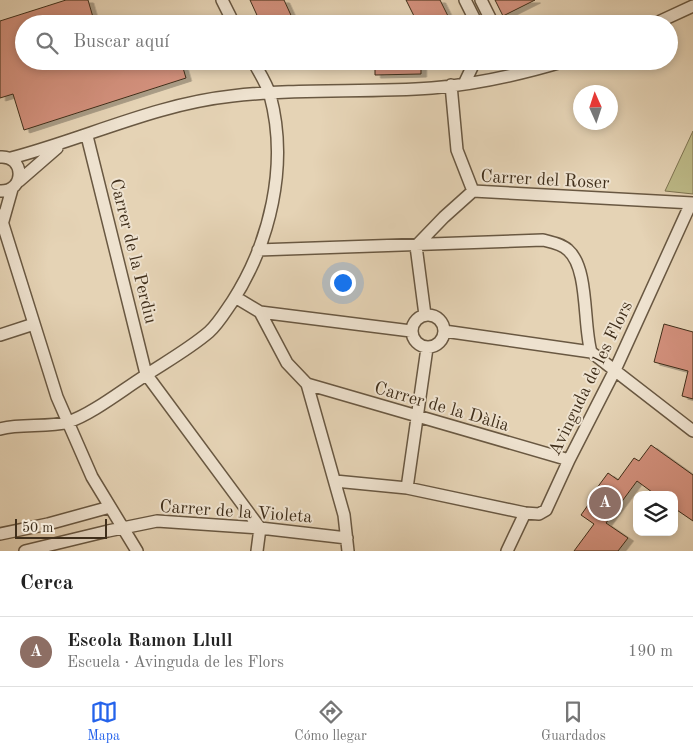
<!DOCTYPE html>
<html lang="es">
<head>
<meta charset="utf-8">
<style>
  :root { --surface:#fff; --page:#f2f2f2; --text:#222; --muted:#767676; --line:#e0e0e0; --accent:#2563eb }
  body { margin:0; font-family:"Old Standard TT",serif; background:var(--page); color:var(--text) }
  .controls { position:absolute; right:15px; bottom:15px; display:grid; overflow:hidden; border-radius:10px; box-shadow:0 2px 8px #0003 }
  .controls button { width:45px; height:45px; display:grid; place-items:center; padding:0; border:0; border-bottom:1px solid var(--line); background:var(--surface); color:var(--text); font:25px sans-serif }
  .compass { position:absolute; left:573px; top:85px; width:45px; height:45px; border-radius:50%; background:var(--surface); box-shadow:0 2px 8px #0003; rotate:357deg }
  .scale { position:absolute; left:15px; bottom:12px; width:92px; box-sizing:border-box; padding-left:5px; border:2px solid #402f1b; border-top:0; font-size:14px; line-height:18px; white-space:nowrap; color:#402f1b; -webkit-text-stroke:4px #eee2cf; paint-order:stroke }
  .you { position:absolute; left:342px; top:282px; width:18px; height:18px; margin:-12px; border:4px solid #fff; border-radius:50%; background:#1a73e8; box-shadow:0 0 0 8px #1a73e833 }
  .badge { display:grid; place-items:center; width:32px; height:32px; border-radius:50%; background:var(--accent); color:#fff; font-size:16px; font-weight:700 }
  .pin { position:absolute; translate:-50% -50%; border:2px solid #fff; box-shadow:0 1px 5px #0006 }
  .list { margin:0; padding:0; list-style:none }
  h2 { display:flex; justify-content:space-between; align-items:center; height:65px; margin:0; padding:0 20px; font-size:21px }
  h2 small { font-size:16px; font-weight:400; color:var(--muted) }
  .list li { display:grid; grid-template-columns:32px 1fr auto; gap:15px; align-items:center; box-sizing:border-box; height:70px; padding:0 20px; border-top:1px solid var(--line) }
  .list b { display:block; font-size:19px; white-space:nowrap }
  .list p { margin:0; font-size:16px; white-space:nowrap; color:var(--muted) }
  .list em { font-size:16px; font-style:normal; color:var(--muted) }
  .icon { flex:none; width:28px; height:28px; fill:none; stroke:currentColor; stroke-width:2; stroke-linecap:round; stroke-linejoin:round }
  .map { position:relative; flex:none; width:693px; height:551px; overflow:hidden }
  .search { position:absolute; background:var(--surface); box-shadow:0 2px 8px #0003; left:15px; right:15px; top:15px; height:55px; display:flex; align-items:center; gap:12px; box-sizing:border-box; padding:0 18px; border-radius:28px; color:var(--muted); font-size:19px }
  .sheet { height:135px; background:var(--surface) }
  nav { display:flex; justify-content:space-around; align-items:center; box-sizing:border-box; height:70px; border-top:1px solid var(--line); background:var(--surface); font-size:14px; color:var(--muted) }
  nav a { display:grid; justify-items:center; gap:2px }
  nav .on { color:var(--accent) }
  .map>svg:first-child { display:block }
  .green { fill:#bdba88; stroke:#7e7452 }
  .building { fill:#d2907b; stroke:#402f1b; filter:url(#shadow) }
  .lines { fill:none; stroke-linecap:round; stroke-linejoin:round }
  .minor-casing { stroke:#695842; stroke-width:14 }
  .minor { stroke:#eee2cf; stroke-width:11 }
  .labels { text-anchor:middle; stroke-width:4; stroke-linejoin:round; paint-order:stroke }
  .street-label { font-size:18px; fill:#402f1b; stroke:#eee2cf }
</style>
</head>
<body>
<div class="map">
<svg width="693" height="551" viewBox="0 0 693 551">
  <defs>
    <filter id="shadow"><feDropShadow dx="5.5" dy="3" stdDeviation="0" flood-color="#0004"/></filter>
  </defs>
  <rect width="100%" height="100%" fill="#e5d3b5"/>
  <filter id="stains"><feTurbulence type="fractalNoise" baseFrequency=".004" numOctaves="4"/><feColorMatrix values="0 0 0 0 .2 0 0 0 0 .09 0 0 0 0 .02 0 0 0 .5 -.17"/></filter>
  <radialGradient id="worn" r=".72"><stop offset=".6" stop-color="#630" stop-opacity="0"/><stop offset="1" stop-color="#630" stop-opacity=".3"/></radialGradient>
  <path class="green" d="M693,131V194L665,191Z"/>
  <path class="building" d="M66,0H88L95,24H24V61H181L186,78L24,130L13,94L0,98V21Z
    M250,0H284L295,24H261Z
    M406,0H440L452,24H418Z
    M495,0H535L503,16Z
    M375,61H421V74L375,75Z
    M664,324L693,332V399L682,396L688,371L654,362Z
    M651,445L693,475V521L674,508V495H656L637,481L606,523L628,538L618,551H574L594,524L581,515L593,498L591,496L608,473L618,480L634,458L639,461Z"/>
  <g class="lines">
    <g class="minor-casing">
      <path id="minor" d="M222,0L234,24
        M465,0L477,24
        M481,0L493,24
        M654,24L693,6
        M464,84L475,61
        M451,85L457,150L473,191
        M87,136L146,374L260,528L257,551
        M0,157C25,155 26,192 0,191
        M11,158C84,139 156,104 232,96C298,88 366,93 432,88C478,84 522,74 565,61
        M19,181L57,148
        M0,215L57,397L92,477L137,551
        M3,221L12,189
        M416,246L444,217L473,191L693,203
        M416,246L425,315
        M258,250L543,240C551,242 562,244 568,250C589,268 583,325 591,352L693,431
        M235,297L260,312L287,363L307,384L344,515L348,551
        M260,312L411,331
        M412 331a16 16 0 1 1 32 0a16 16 0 1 1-32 0Z
        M444,331L591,352
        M0,335L34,324
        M307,384L569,460
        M0,429C21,423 48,428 68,422C90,415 120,392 140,379C162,364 188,350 209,332C218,324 225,312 232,302C270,243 289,165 270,95C267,84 259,72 253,61
        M335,481L407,488L525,513L539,514L546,510L569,460L615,370L691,203
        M407,488L427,348
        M0,534L48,524L110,507
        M25,551L108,531L157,521L260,528L347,538
        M507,551L525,513"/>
    </g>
    <use href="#minor" class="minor"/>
  </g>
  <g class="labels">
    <g class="street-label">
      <text transform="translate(545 179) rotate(3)" y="6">Carrer del Roser</text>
      <text transform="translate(134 251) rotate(76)" y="6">Carrer de la Perdiu</text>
      <text transform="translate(590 378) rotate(-64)" y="6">Avinguda de les Flors</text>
      <text transform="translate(442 406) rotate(16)" y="6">Carrer de la Dàlia</text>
      <text transform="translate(236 511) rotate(4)" y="6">Carrer de la Violeta</text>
    </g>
  </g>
  <rect width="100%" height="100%" filter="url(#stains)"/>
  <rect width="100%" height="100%" fill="url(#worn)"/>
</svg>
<div class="controls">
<button><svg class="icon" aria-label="layers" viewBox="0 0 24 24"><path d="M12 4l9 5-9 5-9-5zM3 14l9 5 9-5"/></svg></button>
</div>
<svg class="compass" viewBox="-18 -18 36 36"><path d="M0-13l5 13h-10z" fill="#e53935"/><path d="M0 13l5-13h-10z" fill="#767676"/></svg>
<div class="scale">50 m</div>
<div class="you"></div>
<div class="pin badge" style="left:605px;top:503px;background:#8d6e63">A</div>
<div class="search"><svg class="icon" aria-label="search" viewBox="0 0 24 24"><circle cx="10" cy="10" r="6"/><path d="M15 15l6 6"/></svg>Buscar aquí</div>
</div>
<section class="sheet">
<h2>Cerca<small></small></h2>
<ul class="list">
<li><span class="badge" style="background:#8d6e63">A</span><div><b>Escola Ramon Llull</b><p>Escuela · Avinguda de les Flors</p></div><em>190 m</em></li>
</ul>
</section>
<nav>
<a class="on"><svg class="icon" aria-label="map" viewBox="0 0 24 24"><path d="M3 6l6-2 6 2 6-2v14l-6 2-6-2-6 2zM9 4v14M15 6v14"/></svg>Mapa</a>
<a><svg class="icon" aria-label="directions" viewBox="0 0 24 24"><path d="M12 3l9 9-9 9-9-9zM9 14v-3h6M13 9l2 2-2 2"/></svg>Cómo llegar</a>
<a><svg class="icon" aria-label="saved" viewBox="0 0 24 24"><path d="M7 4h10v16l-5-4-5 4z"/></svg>Guardados</a>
</nav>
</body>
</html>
